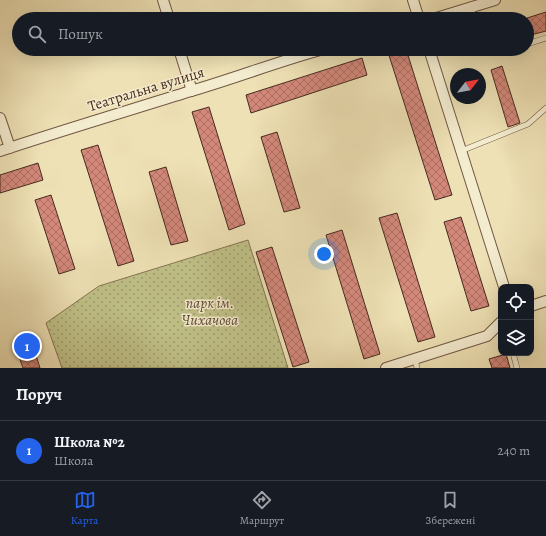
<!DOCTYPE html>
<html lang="uk">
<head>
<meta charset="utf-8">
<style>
  :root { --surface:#171b24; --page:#242831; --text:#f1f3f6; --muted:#9ea1a6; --line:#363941; --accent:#2563eb }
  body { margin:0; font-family:Alegreya,serif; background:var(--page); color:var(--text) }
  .controls { position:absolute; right:12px; bottom:12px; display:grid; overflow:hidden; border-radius:8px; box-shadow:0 4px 16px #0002 }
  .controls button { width:36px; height:36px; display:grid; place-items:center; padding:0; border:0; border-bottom:1px solid var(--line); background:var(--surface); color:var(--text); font:20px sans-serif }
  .compass { position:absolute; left:450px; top:68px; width:36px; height:36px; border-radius:50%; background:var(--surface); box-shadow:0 4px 16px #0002; rotate:59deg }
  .you { position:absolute; left:324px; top:254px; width:14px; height:14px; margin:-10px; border:3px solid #fff; border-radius:50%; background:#1a73e8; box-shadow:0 0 0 6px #1a73e833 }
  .badge { display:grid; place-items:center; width:26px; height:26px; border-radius:50%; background:var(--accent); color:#fff; font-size:13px; font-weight:700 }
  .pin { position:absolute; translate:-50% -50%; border:2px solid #fff; box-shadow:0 1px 4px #0006 }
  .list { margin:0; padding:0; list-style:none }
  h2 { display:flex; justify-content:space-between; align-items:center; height:52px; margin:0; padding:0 16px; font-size:17px }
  h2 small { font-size:13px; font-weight:400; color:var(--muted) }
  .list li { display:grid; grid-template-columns:26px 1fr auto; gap:12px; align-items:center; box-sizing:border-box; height:60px; padding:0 16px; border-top:1px solid var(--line) }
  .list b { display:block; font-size:15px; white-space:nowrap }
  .list p { margin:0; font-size:13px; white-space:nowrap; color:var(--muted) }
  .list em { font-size:13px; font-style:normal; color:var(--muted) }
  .icon { flex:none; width:22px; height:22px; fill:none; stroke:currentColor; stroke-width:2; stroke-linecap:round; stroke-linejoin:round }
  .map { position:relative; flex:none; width:546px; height:368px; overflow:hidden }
  .search { position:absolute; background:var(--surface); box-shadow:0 4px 16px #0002; left:12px; right:12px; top:12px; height:44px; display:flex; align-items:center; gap:10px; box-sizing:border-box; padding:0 14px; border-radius:22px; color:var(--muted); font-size:15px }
  .sheet { height:112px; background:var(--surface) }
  nav { display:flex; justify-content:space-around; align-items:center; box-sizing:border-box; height:56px; border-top:1px solid var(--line); background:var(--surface); font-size:11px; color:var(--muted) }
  nav a { display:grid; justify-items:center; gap:2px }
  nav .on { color:var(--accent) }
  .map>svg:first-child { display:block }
  .park { fill:url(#park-dots); stroke:#847653 }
  .building { fill:url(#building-cross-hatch); stroke:#472a1e }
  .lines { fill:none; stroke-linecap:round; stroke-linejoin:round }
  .service-casing { stroke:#715844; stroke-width:6 }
  .minor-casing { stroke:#715844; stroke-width:12 }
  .service { stroke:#f4eccf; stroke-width:5 }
  .minor { stroke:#f4eccf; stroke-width:10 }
  .labels { text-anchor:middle; stroke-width:3; stroke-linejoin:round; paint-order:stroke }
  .street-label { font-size:15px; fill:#472a1e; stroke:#f4eccf }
  .park-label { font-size:15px; font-style:italic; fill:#5f4833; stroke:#f4eccf }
</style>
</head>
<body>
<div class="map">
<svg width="546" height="368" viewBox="0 0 546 368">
  <defs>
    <pattern id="park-dots" width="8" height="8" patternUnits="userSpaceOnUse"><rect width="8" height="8" fill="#c0c188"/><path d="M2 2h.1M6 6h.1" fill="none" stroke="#9e9d6f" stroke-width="1.8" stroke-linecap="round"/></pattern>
    <pattern id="building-cross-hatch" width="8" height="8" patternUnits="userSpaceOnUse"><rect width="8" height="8" fill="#d3887a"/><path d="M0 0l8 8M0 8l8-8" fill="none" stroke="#ad6f63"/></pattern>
  </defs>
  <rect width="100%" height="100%" fill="#eee1b5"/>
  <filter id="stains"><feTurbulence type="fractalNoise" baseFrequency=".005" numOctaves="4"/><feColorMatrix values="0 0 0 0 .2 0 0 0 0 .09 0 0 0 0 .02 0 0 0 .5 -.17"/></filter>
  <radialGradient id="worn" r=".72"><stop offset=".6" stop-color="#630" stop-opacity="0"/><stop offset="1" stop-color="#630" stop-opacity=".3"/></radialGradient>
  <path class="park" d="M248,240L288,368H62L46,323L99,286Z"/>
  <path class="building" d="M546,12V31L527,36V18Z
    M387,49H406L452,195L435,200Z
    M362,58L367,75L251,113L246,95Z
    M502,66L520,123L508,127L491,70Z
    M209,107L245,224L229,230L192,112Z
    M277,132L300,208L284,212L261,137Z
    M98,145L134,261L118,266L81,150Z
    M38,163L43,180L0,193V175Z
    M166,167L188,241L171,245L149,172Z
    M51,195L75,269L59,274L35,200Z
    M397,213L435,337L418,342L379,218Z
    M461,217L489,306L471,311L444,222Z
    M342,230L380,354L364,359L326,235Z
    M272,247L309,362L293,367L256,252Z
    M33,346L40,368H23L17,351Z
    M506,354L510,368H492L489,359Z"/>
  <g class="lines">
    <g class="service-casing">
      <path id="service" d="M471,7L474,19
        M527,44L546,38
        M492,49L495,51L511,49
        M461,151L528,124L546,108
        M513,353L517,368
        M415,359L417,368"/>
    </g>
    <g class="minor-casing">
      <path id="minor" d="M163,0L169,19
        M413,0L419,19
        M433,19L495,0
        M179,49L192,91
        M429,49L504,287
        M0,118L10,148
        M0,151C63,130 127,111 191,91C236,78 279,61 324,49
        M531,306L546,301
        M386,368L487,336L501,322"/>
    </g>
    <use href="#service" class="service"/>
    <use href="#minor" class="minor"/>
  </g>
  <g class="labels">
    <g class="street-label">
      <text transform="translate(146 89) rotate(-17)" y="5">Театральна вулиця</text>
    </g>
    <g class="park-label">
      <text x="210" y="308">парк ім.<tspan x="210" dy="17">Чихачова</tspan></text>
    </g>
  </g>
  <rect width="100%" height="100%" filter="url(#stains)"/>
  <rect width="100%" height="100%" fill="url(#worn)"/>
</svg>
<div class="controls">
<button><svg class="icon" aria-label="locate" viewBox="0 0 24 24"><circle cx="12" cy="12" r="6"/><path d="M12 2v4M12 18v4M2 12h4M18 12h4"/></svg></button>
<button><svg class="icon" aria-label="layers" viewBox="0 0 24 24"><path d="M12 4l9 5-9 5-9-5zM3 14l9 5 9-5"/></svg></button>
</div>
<svg class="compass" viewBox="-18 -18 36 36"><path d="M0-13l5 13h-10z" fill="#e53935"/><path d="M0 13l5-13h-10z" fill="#9ea1a6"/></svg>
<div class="you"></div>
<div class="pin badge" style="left:27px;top:346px">1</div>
<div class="search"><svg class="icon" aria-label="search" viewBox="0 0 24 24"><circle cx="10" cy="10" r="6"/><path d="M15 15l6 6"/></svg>Пошук</div>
</div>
<section class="sheet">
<h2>Поруч<small></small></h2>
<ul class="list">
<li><span class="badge">1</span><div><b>Школа №2</b><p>Школа</p></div><em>240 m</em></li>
</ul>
</section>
<nav>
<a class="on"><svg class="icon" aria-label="map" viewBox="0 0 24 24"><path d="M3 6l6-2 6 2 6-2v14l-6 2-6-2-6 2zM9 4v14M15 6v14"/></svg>Карта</a>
<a><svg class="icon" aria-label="directions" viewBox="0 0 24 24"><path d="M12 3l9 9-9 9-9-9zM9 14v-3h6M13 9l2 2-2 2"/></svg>Маршрут</a>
<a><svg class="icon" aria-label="saved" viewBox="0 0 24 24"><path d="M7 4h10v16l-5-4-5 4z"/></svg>Збережені</a>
</nav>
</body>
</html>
